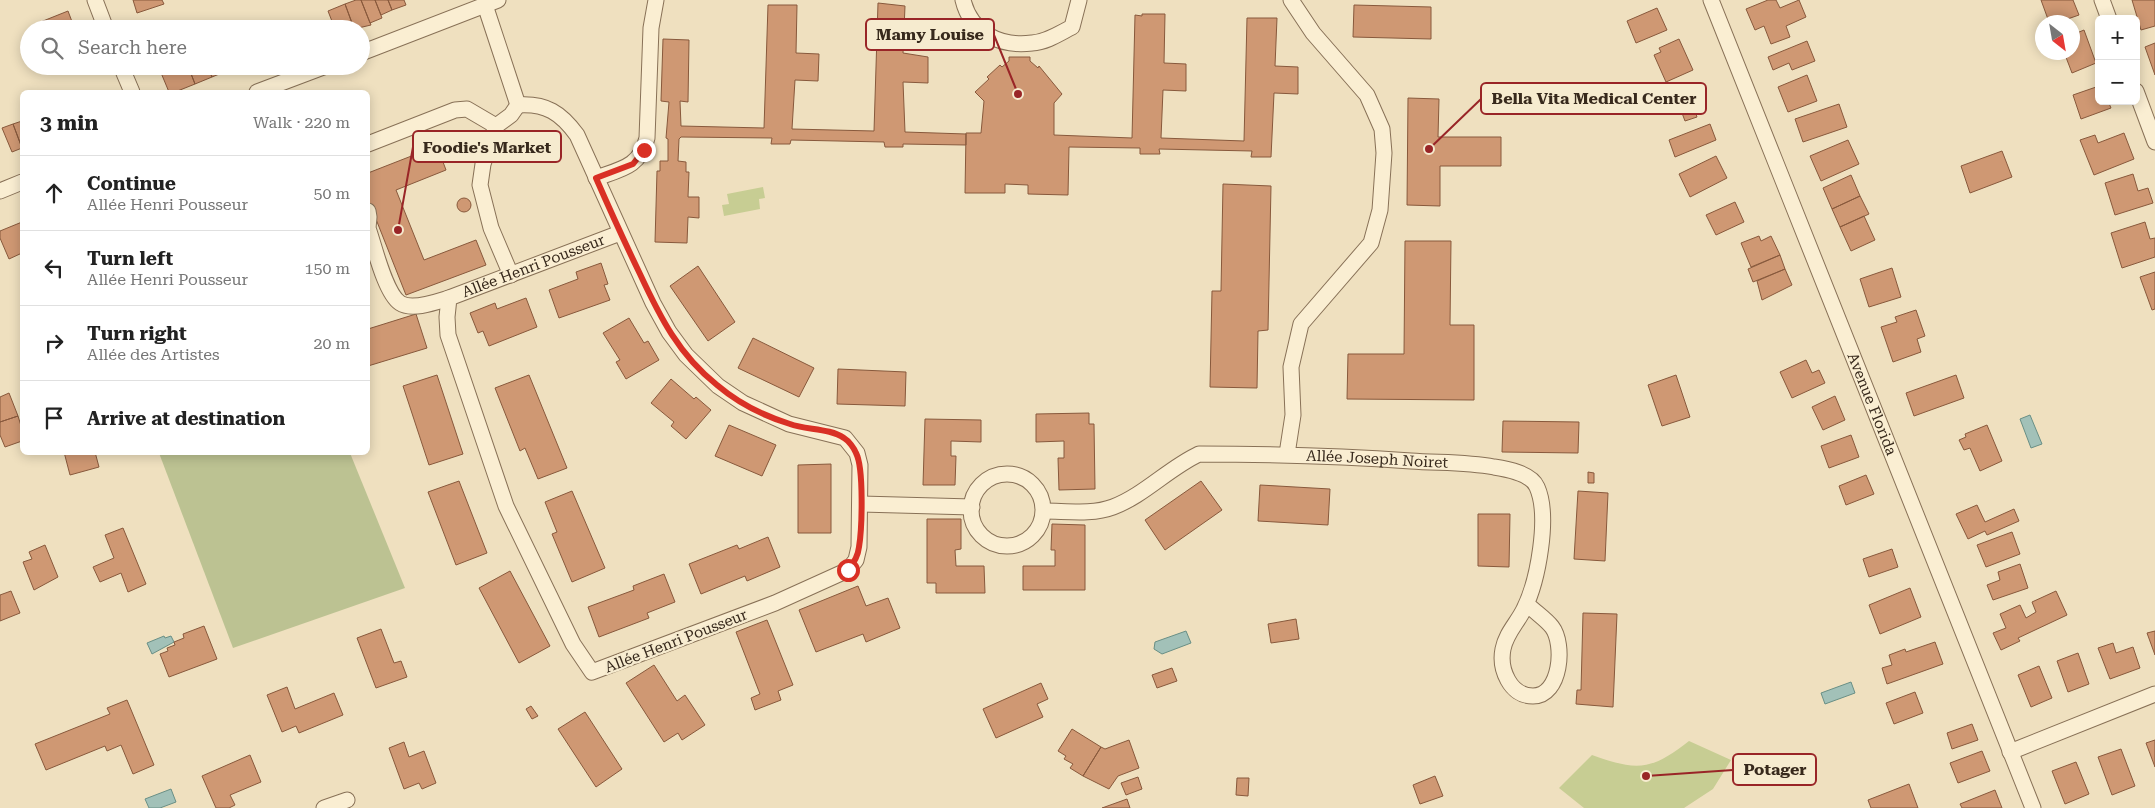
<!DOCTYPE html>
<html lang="en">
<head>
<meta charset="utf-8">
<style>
  :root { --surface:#fff; --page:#f2f2f2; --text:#222; --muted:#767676; --line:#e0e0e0 }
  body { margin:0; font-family:"Roboto Serif",serif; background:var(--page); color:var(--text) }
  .controls { position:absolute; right:15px; top:15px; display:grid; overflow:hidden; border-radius:8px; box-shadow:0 2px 12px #0003 }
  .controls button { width:45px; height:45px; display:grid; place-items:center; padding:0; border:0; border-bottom:1px solid var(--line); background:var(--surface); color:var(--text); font:25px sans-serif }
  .compass { position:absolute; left:2035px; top:15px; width:45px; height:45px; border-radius:50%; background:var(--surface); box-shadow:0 2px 12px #0003; rotate:149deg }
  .stop { position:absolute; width:15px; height:15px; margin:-11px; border:4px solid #d93025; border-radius:50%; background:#fff }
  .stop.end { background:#d93025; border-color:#fff; box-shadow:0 1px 5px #0008 }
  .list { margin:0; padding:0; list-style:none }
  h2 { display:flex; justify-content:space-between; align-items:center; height:65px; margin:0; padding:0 20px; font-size:21px }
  h2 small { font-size:16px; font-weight:400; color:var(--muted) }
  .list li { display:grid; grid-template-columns:32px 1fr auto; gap:15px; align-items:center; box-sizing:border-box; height:75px; padding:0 20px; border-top:1px solid var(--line) }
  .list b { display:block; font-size:19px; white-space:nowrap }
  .list p { margin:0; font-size:16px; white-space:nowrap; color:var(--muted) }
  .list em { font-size:16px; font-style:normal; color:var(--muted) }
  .icon { flex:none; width:28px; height:28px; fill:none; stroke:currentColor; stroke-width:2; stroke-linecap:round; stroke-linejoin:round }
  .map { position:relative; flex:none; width:2155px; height:808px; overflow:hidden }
  .search { position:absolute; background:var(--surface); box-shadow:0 2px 12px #0003; left:20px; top:20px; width:350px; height:55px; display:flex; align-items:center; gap:12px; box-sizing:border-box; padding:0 18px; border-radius:28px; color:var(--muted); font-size:19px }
  .panel { position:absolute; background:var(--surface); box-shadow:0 2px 12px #0003; left:20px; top:90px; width:350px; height:365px; border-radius:8px }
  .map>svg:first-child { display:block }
  .green { fill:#c7cd93 }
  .cemetery { fill:#bcc292 }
  .water { fill:#a2c1b8; stroke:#698f85 }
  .building { fill:#cf9873; stroke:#88593c }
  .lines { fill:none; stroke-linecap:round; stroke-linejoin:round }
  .street-casing { stroke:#887157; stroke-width:17 }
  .street { stroke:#faeed2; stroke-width:15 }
  .route { stroke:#d93025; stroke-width:6 }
  .labels { text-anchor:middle; stroke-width:4.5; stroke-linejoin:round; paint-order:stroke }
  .street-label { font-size:15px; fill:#37291c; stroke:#f6ebcf }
  .leader { fill:none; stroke:#992527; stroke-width:2 }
  .callout-dot { fill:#992527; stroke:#f6ebcf; stroke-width:2 }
  .callout { fill:#f6ebcf; stroke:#992527; stroke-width:2 }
  .callout-label { font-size:16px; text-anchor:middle; font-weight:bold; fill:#37291c }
</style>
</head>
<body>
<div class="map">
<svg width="2155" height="808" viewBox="0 0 2155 808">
  <rect width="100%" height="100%" fill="#efe0bf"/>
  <path class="green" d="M763,187L765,198L759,199L760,209L724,216L722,205L729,204L727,194Z
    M1689,741L1731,760L1713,789L1684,808H1584L1559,788L1592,755C1637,771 1651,771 1689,741Z"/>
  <path class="cemetery" d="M159,453H350L405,588L233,648Z"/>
  <path class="water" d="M2030,415L2042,444L2031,448L2020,419Z
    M1186,631L1191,643L1162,654L1154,649L1155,642Z
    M164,636L165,638L171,636L174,642L152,654L147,643Z
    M1851,682L1855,693L1825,704L1821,693Z
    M171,789L176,802L160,808H149L145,799Z"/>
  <path class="building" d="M133,0H162L164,4L137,13Z
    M356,0H361L371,25L354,29L345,4Z
    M361,0H375L382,18L370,23Z
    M375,0H388L392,10L381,15Z
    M388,0H404L406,5L392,10Z
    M1768,0H1776L1780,8L1799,0L1806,17L1786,26L1790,37L1771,44L1764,26L1755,30L1746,9Z
    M2041,0H2073L2079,15L2059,22H2049Z
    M2132,0H2155V26L2141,30Z
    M878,3L905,6L903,53L928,57V83L903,82L905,132L966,134V145L903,144V147H885L884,142L791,140L790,144H771L772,138L681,137L679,139L678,161L686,162V172H689L688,197H699V218L688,217L687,243L655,242L657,171H660V161H668V139L666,138L669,102L661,101L663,39L689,40L688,102L680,101L681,126L764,128L768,5H797L796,53L819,54L818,81L795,80L792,129L874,131Z
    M345,4L354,28L335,29L328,11Z
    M1354,5L1431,7V39L1353,37Z
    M1657,8L1667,30L1636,43L1627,21Z
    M68,11L74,27L71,29H35L33,25Z
    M1142,14H1165L1164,63L1186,64V91L1163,90L1161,138L1244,141L1247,18H1277L1275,66L1298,67V94L1274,93L1271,157H1251L1252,151L1159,149L1160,154H1140V148L1069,147L1068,195L1028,194V185L1005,184V193H965L966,133H981L984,101L975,92L989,79L987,77L1000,65L1002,67L1009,61V57H1030V61L1038,68L1039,66L1062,94L1054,103V135L1132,138L1135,15L1142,16Z
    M241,21L244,29H228V27Z
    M332,21L335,29H314Z
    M281,22L284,29H265Z
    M2084,30L2096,63L2072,73L2064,52H2072V35Z
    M1679,39L1693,70L1666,82L1654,55L1661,52L1659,48Z
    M1807,41L1815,61L1792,70L1789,63L1773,70L1768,57Z
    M2155,43V75L2145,47Z
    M164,66H188L195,84L175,92H169L159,68Z
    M188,66H207L212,77L195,84Z
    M207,66H227L229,70L212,77Z
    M1807,75L1817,101L1788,112L1778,87Z
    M1685,86L1688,93L1695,91L1700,105L1694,108L1697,117L1685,121L1682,113L1678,114L1673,100L1677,99L1673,90Z
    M2099,86V101H2108L2111,108L2081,119L2073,95Z
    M1408,98L1439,99L1438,137H1501V166H1440V206L1407,205Z
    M1839,104L1847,127L1803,142L1795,119Z
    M22,121V148L13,124Z
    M13,124L22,148L12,152L2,128Z
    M1710,124L1716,140L1675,157L1669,140Z
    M2124,133L2134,159L2094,175L2080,140L2095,135L2098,143Z
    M1848,140L1859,164L1821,181L1810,156Z
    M437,146L446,170L396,190L424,260L476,240L486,265L406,295L368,199V173Z
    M2002,151L2012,177L1970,193L1961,166Z
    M1716,156L1727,178L1690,197L1679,174Z
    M2133,174L2138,191L2148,188L2153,203L2115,215L2105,183Z
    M1851,175L1860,196L1832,209L1823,188Z
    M1223,184L1271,186L1268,330L1258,331L1257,388L1210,387L1212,291H1221Z
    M1860,196L1869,214L1840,227L1832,209Z
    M457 205a7 7 0 1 1 14 0a7 7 0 1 1-14 0Z
    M1735,202L1744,222L1716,235L1706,215Z
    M1864,216L1875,240L1851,251L1840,227Z
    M22,222V253L9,259L0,238V231Z
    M2145,222L2150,239L2155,238V257L2122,268L2111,233Z
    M1759,236L1761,241L1771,236L1780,255L1751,267L1741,243Z
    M1405,241H1451L1450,325H1474V400L1347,399L1348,354H1404Z
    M1780,255L1785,269L1753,282L1748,269Z
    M601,263L608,284L604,285L610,300L559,318L549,290L578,279L576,272Z
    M698,266L735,322L708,341L670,286Z
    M1892,268L1901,297L1869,307L1860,279Z
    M1785,269L1792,285L1762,300L1757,281Z
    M2155,272V309L2152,310L2140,277Z
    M526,298L537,327L489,346L483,331L478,333L470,313L495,303L497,309Z
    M1916,310L1925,336L1917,339L1921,352L1893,362L1881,327L1897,322L1895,317Z
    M416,314L427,348L368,366V329Z
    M629,318L644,343L648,341L659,360L626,379L616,362L620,360L603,333Z
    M753,338L814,368L799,397L738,368Z
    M1806,360L1812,373L1819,370L1825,383L1792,398L1780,372Z
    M838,369L906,372L905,406L837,404Z
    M437,375L463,454L429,465L403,386Z
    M529,375L567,468L538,479L525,448L520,451L495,388Z
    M1676,375L1690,417L1662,426L1648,385Z
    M1956,375L1964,398L1914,416L1906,393Z
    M671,379L694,399L696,397L711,410L686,439L671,426L674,422L651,403Z
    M9,393L18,416L0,422V397Z
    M1835,396L1845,420L1823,430L1812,407Z
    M1089,413V424H1094L1095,489L1059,490L1058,458H1064V441L1036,442V414Z
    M18,416L22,429V441L5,447L0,435V422Z
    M925,419L981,420V442L951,441V456H956L955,485H923Z
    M1503,421L1579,422L1578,453L1502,452Z
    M729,425L776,445L762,476L715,456Z
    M1987,425L2002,461L1980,471L1970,448L1964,450L1959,440L1966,437L1965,434Z
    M1851,435L1859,457L1829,468L1821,446Z
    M64,452H95L99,467L70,475Z
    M831,464V533H798V465Z
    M1588,472L1594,473V483H1588Z
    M1866,475L1874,494L1846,505L1839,486Z
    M459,481L487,553L456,565L428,492Z
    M1201,481L1222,510L1165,550L1145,520Z
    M1260,485L1330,489L1328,525L1258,521Z
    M572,491L605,568L572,582L552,534L557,532L545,502Z
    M1578,491L1608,493L1605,561L1574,559Z
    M1977,505L1985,522L2014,509L2019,521L1987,535L1985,531L1968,539L1956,514Z
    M1478,514H1510L1509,567L1478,566Z
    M927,519H961V549L955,550L956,566H984L985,593H936V583H927Z
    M1052,524L1085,525V590H1023V566H1055V550H1051Z
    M123,528L146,584L128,592L121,573L100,582L93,567L114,558L105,535Z
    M2012,532L2020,554L1986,567L1977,545Z
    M768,537L780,567L747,581L745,576L701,594L689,564L737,545L739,549Z
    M45,545L58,577L34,590L23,562L32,559L29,552Z
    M1892,549L1898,567L1869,577L1863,559Z
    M2020,564L2028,588L1993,600L1987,585L2000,580L1998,572Z
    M510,571L550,646L519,663L479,588Z
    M664,574L675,602L647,613L649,618L599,637L588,607L634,590L633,586Z
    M858,586L866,606L888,598L900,628L866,642L863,634L816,652L799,610Z
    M1910,588L1921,617L1880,634L1869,605Z
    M11,591L20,613L0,621V595Z
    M2056,591L2067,615L2018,638L2020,641L2001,650L1993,633L2006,628L2000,614L2020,605L2026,618L2036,612L2032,602Z
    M1583,613L1617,614L1613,707L1576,704L1577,690H1581Z
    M1296,619L1299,639L1271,643L1268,624Z
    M767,620L793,685L778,691L781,700L755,710L751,698L760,694L736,632Z
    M204,626L217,659L169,677L160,654L168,651L167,648L175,645L174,642L184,638L183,634Z
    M381,629L394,663L401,661L407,677L376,688L357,638Z
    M2155,631V655L2147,633Z
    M1935,642L1943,664L1887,684L1882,668L1892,665L1889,655L1905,649L1906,652Z
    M2113,643L2116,653L2133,647L2140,668L2110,679L2098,648Z
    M2078,653L2089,684L2068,692L2057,661Z
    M654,665L677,701L685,695L705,725L682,740L678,733L664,742L626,683Z
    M2039,666L2052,698L2031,707L2018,675Z
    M1172,668L1177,681L1157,688L1152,675Z
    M1041,683L1048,699L1037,704L1043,717L996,738L983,709Z
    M287,687L295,709L334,693L343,715L299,733L296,726L282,732L267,695Z
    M1915,692L1923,713L1894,724L1886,703Z
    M127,700L154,765L133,774L121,745L107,751L105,746L46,770L35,744L110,714L107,708Z
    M531,706L538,716L532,719L526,709Z
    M585,712L622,769L596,787L558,729Z
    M1972,724L1978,740L1952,749L1947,733Z
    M1072,729L1101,747L1083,776L1070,768L1073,764L1064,759L1066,756L1058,751Z
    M1129,740L1139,768L1118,776L1109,789L1083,776L1101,747L1105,749Z
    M2155,740V767L2146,743Z
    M404,742L409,757L424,751L436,783L422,789L419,783L404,789L389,748Z
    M2121,749L2135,786L2112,795L2098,757Z
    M1982,751L1990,771L1958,783L1950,763Z
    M250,755L261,782L230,795L235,805L229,808H216L202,776Z
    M2076,762L2089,794L2065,804L2052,771Z
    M1435,776L1443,796L1420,804L1413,785Z
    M1138,777L1142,789L1126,795L1121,783Z
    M1237,778H1249L1248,796L1236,795Z
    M1909,784L1918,808H1871L1868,800Z
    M1995,790L2002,808H1962L1960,804Z
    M1127,799L1130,808H1102Z"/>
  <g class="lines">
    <g class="street-casing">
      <g id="street">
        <path d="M95,0L106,29"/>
        <path d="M963,0C971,33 1000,47 1032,43C1047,42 1060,33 1072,27L1079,0"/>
        <path id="s1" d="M1711,0L2033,808"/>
        <path d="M2102,0L2109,19"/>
        <path id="s2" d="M485,5L518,105C546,103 561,113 577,135L653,303L669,332L686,355L718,386L743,403L789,424L845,438L857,453L860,465L859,547L856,560L848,570L775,603L592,672L573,644L506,506L448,335L447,317L449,298L620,233"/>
        <path d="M361,53L498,0"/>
        <path d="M121,66L132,92"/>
        <path d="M2136,91L2155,142"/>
        <path d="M257,92L326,66"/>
        <path d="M368,144L455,110L467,109L496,126"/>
        <path d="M596,178C621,169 640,167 647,138L651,28L656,0"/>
        <path d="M0,191L22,182"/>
        <path d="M368,211L369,217L368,228C374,245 385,293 400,303C412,311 436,302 449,298"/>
        <path d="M511,275L491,228L480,185L483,164L496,126L511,115L518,105"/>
        <path d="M1287,454L1293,415L1291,367L1301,324L1371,243L1380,210L1384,153L1382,129L1367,95L1313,33L1291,0"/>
        <circle cx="1007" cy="510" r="36"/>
        <path d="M861,504L972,507"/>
        <path id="s3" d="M1044,511C1066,511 1092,515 1113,507C1143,496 1169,468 1199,454C1270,454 1340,456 1411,461C1438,463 1467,462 1494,467C1507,469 1531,473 1537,487C1550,516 1538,581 1524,609C1518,622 1506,633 1503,649C1499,669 1510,696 1533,696C1561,696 1565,644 1552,627C1546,619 1535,612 1527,604"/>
        <path d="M2010,752L2155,694"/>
        <path d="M324,808L347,800"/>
      </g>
    </g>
    <use href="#street" class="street"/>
  </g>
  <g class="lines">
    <path class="route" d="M644,150L633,164L596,178C610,210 625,243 640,274C660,317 679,355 717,385C737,402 764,416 790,424C806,430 830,428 844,438C849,441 854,448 856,453C864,468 862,529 859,547C858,556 854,563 848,570"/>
  </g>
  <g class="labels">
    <g class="street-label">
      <text dy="5" stroke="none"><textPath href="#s2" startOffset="1515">Allée Henri Pousseur</textPath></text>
      <text dy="5" stroke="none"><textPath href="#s1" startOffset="435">Avenue Florida</textPath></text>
      <text dy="5" stroke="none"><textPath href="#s3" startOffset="349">Allée Joseph Noiret</textPath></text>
      <text transform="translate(676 641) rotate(-21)" y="5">Allée Henri Pousseur</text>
    </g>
  </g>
  <path class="leader" d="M1018 94L994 35M1429 149L1481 99M398 230L413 147M1646 776L1733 770"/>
  <g class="callout-dot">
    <circle cx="1018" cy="94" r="5"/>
    <circle cx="1429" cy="149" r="5"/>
    <circle cx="398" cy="230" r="5"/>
    <circle cx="1646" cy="776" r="5"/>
  </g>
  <g class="callout">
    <rect x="866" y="19" width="128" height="31" rx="5"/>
    <rect x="1481" y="83" width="225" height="31" rx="5"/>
    <rect x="413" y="131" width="148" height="31" rx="5"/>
    <rect x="1733" y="754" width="83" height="31" rx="5"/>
  </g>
  <g class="callout-label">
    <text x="930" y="40">Mamy Louise</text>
    <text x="1594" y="104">Bella Vita Medical Center</text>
    <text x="487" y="153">Foodie's Market</text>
    <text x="1775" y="775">Potager</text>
  </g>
</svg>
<div class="controls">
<button>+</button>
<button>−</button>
</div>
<svg class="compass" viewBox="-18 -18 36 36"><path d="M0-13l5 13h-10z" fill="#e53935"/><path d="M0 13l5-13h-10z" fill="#767676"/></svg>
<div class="stop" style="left:848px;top:570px"></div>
<div class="stop end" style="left:644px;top:150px"></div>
<div class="search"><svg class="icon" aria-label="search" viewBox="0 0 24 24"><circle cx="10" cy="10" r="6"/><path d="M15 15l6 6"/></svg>Search here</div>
<section class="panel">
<h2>3 min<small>Walk · 220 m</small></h2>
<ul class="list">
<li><svg class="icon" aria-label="ahead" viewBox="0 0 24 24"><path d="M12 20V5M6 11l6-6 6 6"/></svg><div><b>Continue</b><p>Allée Henri Pousseur</p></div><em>50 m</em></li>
<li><svg class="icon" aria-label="left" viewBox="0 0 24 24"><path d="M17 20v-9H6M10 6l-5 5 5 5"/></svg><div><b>Turn left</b><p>Allée Henri Pousseur</p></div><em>150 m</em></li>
<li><svg class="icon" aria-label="right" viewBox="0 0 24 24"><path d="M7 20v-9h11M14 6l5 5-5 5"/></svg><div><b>Turn right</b><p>Allée des Artistes</p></div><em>20 m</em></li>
<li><svg class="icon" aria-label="arrive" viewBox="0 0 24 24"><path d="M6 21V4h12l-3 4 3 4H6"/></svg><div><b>Arrive at destination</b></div></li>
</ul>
</section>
</div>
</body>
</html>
